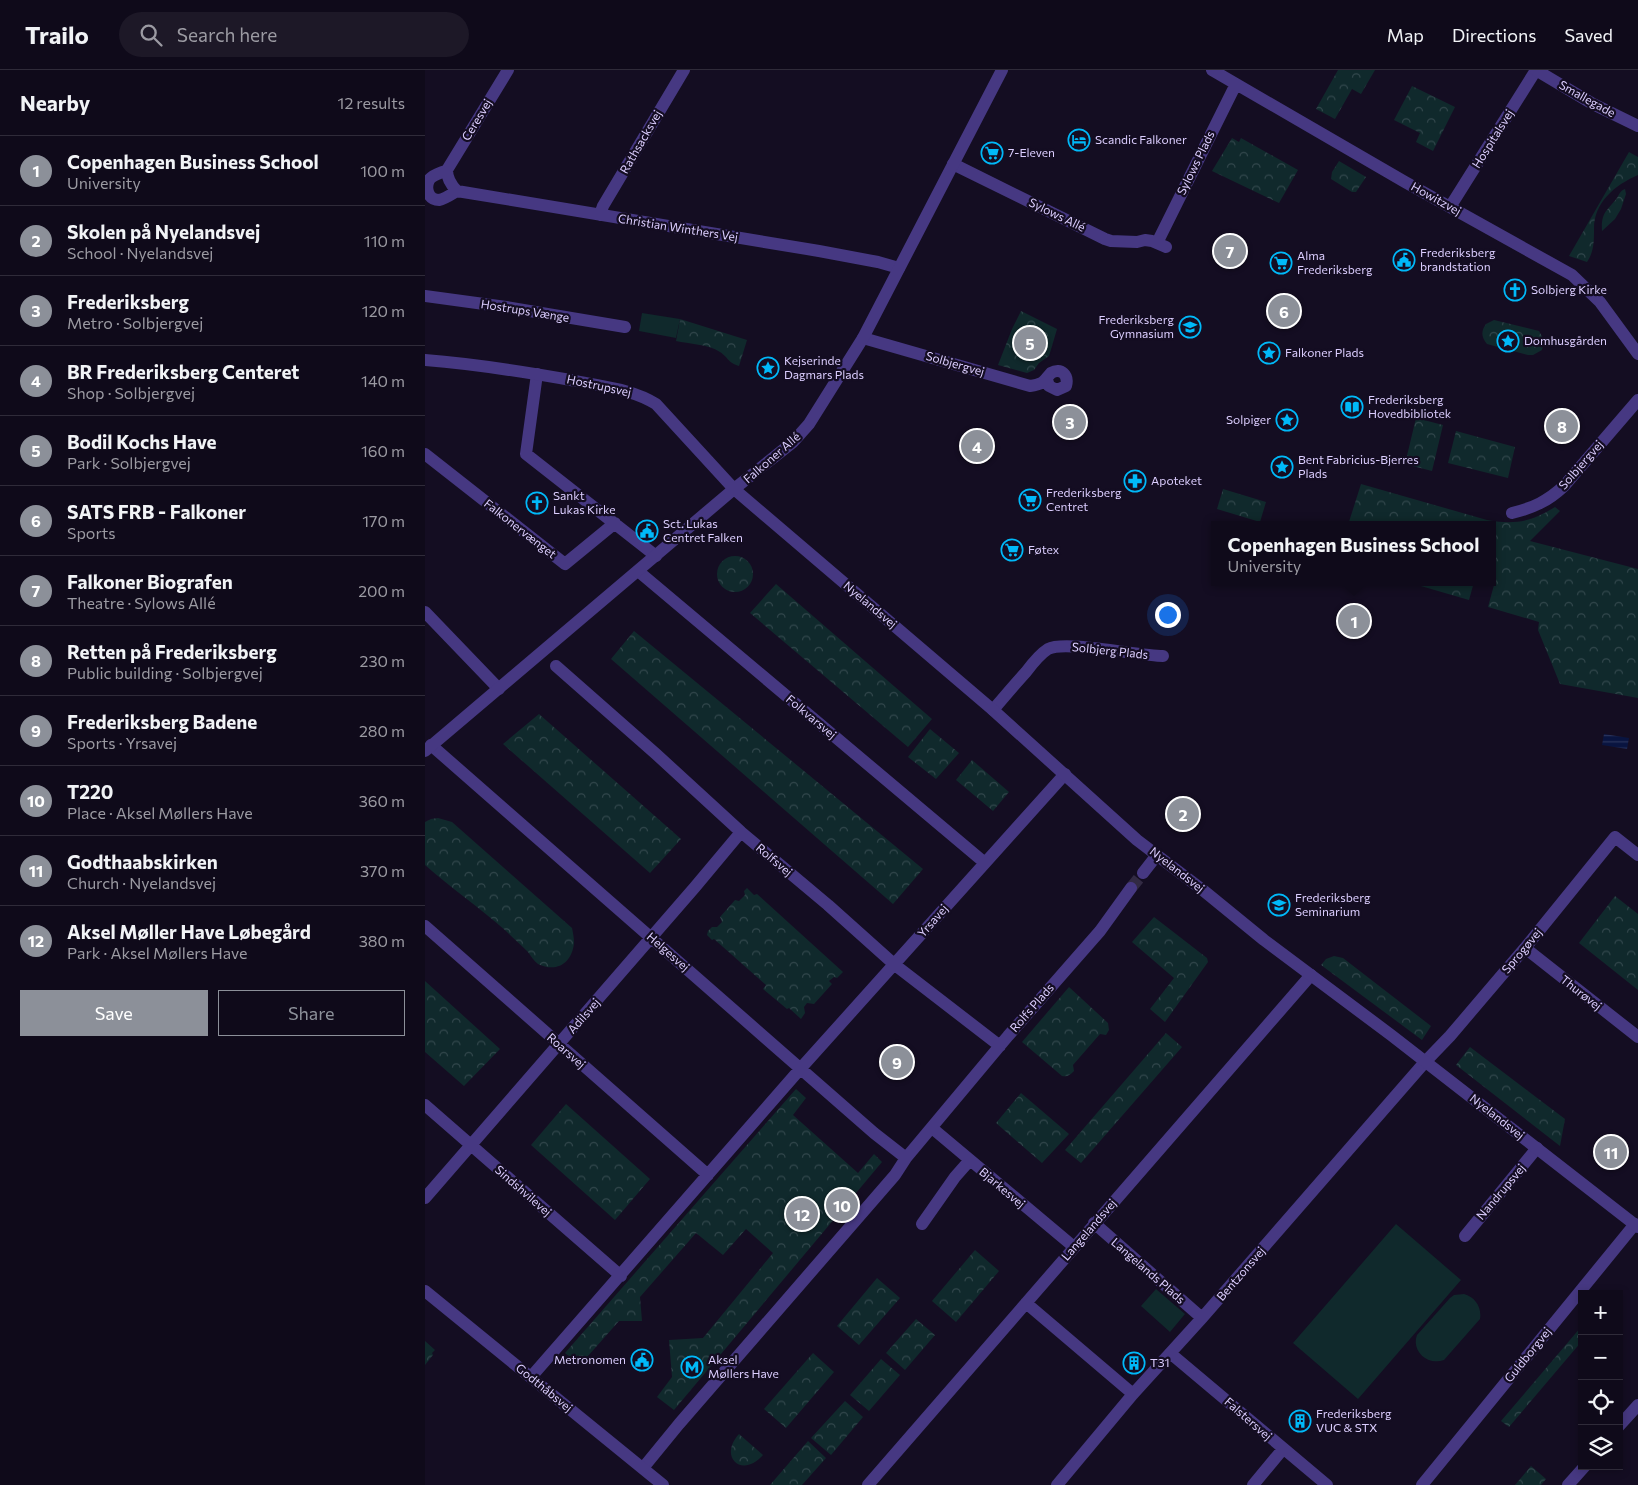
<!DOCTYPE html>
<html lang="en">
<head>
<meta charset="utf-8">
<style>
  :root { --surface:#0f0a1a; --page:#1d1827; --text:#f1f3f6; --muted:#9b9aa2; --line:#2f2b39; --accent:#8c9099 }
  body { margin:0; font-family:Commissioner,sans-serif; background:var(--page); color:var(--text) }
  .controls { position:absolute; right:15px; bottom:15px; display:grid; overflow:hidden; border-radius:0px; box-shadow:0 2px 8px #0003 }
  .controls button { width:45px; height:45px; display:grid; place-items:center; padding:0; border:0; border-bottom:1px solid var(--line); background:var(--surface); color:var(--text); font:25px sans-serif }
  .you { position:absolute; left:742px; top:544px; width:18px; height:18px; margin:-12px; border:4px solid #fff; border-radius:50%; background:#1a73e8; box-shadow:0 0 0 8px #1a73e833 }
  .badge { display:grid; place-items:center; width:32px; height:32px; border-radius:50%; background:var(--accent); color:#fff; font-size:16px; font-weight:700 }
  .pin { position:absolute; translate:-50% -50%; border:2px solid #fff; box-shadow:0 1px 5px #0006 }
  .popup { position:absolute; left:786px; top:451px; width:285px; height:65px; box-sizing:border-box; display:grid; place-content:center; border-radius:0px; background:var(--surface); filter:drop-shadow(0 1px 4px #0005); font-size:16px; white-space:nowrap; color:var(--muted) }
  .popup b { font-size:19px; color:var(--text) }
  .popup::after { content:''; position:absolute; left:50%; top:100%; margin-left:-10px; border:10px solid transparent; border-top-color:var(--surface) }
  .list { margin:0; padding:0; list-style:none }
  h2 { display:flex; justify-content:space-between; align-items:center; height:65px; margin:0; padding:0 20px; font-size:21px }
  h2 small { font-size:16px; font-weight:400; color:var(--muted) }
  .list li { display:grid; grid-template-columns:32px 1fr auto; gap:15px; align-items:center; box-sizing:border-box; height:70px; padding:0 20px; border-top:1px solid var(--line) }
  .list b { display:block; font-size:19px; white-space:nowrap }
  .list p { margin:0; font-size:16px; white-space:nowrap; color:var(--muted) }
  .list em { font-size:16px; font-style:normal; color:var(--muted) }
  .actions { display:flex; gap:10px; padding:15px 20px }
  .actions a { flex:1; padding:11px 0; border:1px solid var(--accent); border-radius:0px; text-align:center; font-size:18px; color:var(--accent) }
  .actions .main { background:var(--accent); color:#fff }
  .icon { flex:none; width:28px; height:28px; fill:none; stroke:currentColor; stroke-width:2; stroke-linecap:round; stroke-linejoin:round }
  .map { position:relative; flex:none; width:1213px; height:1415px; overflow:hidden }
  header { display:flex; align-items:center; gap:30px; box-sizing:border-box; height:70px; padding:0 25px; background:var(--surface); border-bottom:1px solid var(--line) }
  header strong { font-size:24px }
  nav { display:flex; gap:28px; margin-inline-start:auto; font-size:18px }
  .search { width:350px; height:45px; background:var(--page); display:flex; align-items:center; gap:12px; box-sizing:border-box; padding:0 18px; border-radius:28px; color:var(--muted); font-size:19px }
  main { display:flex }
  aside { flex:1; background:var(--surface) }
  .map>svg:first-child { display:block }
  .park { fill:url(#park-crowns) }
  .pitch { fill:#10292c }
  .water { fill:url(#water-rules) }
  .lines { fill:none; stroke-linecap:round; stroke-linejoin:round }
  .minor-tunnel { stroke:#322a43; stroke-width:12; stroke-dasharray:12 6; stroke-linecap:butt }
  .minor { stroke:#463882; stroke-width:12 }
  .tertiary { stroke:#463882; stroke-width:12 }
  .labels { text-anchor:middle; stroke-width:4.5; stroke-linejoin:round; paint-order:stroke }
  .street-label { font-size:12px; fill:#dcceff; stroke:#140d22 }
  .poi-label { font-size:12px; fill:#dcceff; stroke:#140d22; text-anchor:start }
</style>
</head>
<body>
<header>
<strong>Trailo</strong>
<div class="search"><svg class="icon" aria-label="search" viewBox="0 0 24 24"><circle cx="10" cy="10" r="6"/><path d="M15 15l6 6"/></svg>Search here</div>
<nav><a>Map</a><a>Directions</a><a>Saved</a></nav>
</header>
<main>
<aside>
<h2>Nearby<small>12 results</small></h2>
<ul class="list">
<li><span class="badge">1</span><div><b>Copenhagen Business School</b><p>University</p></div><em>100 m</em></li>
<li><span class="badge">2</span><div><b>Skolen på Nyelandsvej</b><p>School · Nyelandsvej</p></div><em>110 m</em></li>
<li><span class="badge">3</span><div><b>Frederiksberg</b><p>Metro · Solbjergvej</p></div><em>120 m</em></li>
<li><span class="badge">4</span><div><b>BR Frederiksberg Centeret</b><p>Shop · Solbjergvej</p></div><em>140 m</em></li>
<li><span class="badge">5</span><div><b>Bodil Kochs Have</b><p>Park · Solbjergvej</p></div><em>160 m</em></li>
<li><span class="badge">6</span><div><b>SATS FRB - Falkoner</b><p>Sports</p></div><em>170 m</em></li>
<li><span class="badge">7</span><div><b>Falkoner Biografen</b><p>Theatre · Sylows Allé</p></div><em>200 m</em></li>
<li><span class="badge">8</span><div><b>Retten på Frederiksberg</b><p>Public building · Solbjergvej</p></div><em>230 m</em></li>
<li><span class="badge">9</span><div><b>Frederiksberg Badene</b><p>Sports · Yrsavej</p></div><em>280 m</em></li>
<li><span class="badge">10</span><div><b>T220</b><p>Place · Aksel Møllers Have</p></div><em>360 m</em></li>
<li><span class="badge">11</span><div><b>Godthaabskirken</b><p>Church · Nyelandsvej</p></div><em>370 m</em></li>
<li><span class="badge">12</span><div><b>Aksel Møller Have Løbegård</b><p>Park · Aksel Møllers Have</p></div><em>380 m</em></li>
</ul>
<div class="actions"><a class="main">Save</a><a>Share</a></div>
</aside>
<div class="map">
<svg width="1213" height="1415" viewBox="0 0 1213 1415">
  <defs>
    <pattern id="park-crowns" width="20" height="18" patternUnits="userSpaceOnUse" patternTransform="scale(1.25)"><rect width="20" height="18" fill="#10292c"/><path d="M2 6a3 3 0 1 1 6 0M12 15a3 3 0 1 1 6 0" fill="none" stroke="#32474c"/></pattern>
    <pattern id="water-rules" width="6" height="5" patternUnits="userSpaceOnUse" patternTransform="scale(1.25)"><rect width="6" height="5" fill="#091440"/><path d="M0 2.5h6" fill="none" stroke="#2c355d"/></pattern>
  </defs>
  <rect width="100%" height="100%" fill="#140d22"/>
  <path class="park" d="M913,0H950L936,24L927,19L910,49L891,39Z
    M987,16L1030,37L1008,81L991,72L995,63L969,50Z
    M807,68L814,72L816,68L873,100L854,133L787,101Z
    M1204,82L1213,87V105C1190,115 1169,132 1169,159C1169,171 1169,182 1162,192L1144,186Z
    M914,91L941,107L931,122H927L906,109L907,102Z
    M1200,119L1201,124L1196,139L1190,149L1177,161C1176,142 1182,141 1192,128C1195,123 1195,121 1200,119Z
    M596,241L632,259L624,286L614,293L609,300L602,303L573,295L587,259Z
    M255,249L322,270L314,296C302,292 304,288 295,282C283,274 264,274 251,271Z
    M1069,250L1114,261L1119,270L1117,280L1108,285H1103L1062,274C1056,267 1056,261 1061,254Z
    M991,348L1018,355L1007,401L980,394Z
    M1031,361L1090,377L1083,408L1023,393Z
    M936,414L1062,450C1090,455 1106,452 1130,437L1135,441L1105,471L1213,499V628L1135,614L1113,560L1114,552L1063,537L1069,515L1061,512H1068V455H923Z
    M798,419L841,432L835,452L792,439Z
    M292 504a18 18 0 1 1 36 0a18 18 0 1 1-36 0Z
    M989,512H1049L1044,530L989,514Z
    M351,514L507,649L483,677L325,543Z
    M209,561L498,799L468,834L186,589Z
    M114,644L256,769L225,803L78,674Z
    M505,659L534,683L511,709L483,687Z
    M547,690L584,722L568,741L531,710Z
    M13,748L27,752L147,858C148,863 149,868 149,873C147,893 132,903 113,894C109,891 106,886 103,882C96,875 88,868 81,861C55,838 26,818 0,795V752L6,749Z
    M322,818L329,825L332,824L418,902L412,908L409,907L404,911L407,914L389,934L382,933L379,937L380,943L376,949L364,938L362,939L338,919L341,915L289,869L287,870L282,865L283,861L287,857H292L297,852L295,847L310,830L314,831L320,825L319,821Z
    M1190,826L1213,844V920L1154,873Z
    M729,847L782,888L783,892L740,952L725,939L749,908L707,872Z
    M909,886L918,888L1006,956L997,970L896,895L901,889Z
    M0,911L75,979L39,1016L0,982Z
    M644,917L683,953L684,960L681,965L675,964L648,995L649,1001C645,1005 643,1007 637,1006L597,972Z
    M741,963L757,977L656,1093L640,1080Z
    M1045,977L1140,1049L1135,1076L1031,995Z
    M371,1019L381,1028L368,1045L433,1103L449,1084L457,1092L249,1340L232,1327L247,1307L244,1270L278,1268L348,1183L321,1159L298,1185L271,1163L215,1227L217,1251H194L155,1295L140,1283Z
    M596,1023L644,1064L617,1093L571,1053Z
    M141,1034L225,1109L190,1150L106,1075Z
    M550,1180L574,1201L531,1252L507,1231Z
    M452,1208L475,1228L434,1275L412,1256Z
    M491,1249L510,1265L480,1300L461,1283Z
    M1156,1257L1157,1271L1084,1357L1076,1351Z
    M0,1271L10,1280L7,1283L8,1285L0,1295Z
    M388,1283L409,1302L361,1358L339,1339Z
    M456,1289L475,1305L444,1341L425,1325Z
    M420,1331L438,1347L406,1385L386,1368Z
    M314,1364L338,1385C317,1409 293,1387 314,1364Z
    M383,1371L401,1388L377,1415H345Z
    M1106,1396L1121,1409L1116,1415H1090Z"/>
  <path class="pitch" d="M217,243L255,249L251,268L214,261Z
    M971,1154L1036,1210L933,1329L868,1273Z
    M731,1219L760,1244L745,1262L716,1236Z
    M1039,1224C1050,1227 1057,1237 1055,1249L1019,1290C1003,1296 986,1281 992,1265L1025,1228L1029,1225Z"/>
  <path class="water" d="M1179,664L1204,668L1202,679L1177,675Z"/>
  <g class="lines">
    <path class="minor-tunnel" d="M706,818L718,803"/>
    <path class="minor" d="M83,0L22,100C22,109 26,115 32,121L394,181L453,192L474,198
      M787,0L980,112L1147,205L1175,232L1213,284
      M528,94L680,169L686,171L712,172L720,170L727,171L741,177
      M22,100C16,103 8,104 4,110C0,118 3,130 14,130C20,129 27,124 32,121
      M1025,137L1111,0
      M175,145L178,136L259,0
      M732,173L811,14
      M0,226L81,237L200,257
      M438,268L605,316C619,314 618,312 626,303C636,297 644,305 641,316L632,320L624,316L622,310
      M112,304L101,384L231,486
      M0,384L140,494L190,453
      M1087,443C1108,438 1123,431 1139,416L1213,330
      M213,501L560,793
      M0,542L74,619
      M131,596L231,684L316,762L403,835L470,895L575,976
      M568,640C579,627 590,614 601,602C607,594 615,584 623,579C640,570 714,586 738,586
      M6,675L449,1063L481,1088
      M718,803L732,785
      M0,856L283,1105
      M1100,878L1213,967
      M0,1035L196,1206
      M507,1058L649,1177
      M0,1128L270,817L316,762
      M669,1153L777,1248
      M497,1154L530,1107L545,1090
      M1040,1166L1112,1078
      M601,1233L708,1324
      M745,1283L902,1415
      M106,1307L376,998L640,704
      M218,1398L254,1354L470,1105L481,1088L583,966L675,861L706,818
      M443,1415L886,905
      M632,1415L708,1324L777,1248L1000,992L1025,966L1100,878L1190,767L1213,785
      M828,1415L858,1379
      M997,1415L1210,1154"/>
    <path class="tertiary" d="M1111,0L1168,34L1213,56
      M0,290C51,294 101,302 151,311C179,317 207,319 231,334L309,419L568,640L712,770L779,821L839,870L966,965L1213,1157
      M0,681L309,419L368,372L384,354L438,268L577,0
      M0,1221L238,1415
      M1194,1356L1213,1335
      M1143,1415L1160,1396"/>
  </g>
  <defs>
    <g id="hotel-ring" transform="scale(1.125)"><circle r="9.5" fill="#140d22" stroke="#00b9f9" stroke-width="1.5"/><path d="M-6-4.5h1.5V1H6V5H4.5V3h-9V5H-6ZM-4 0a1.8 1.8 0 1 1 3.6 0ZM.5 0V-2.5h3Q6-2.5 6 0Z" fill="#00b9f9"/></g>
    <g id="supermarket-ring" transform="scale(1.125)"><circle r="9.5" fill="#140d22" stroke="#00b9f9" stroke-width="1.5"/><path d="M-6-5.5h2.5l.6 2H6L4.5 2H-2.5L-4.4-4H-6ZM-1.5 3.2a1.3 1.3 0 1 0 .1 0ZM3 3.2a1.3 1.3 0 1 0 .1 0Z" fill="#00b9f9"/></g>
    <g id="civic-ring" transform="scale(1.125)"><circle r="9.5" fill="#140d22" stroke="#00b9f9" stroke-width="1.5"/><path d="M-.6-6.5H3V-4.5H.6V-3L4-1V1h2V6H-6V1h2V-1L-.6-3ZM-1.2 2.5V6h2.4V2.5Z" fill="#00b9f9"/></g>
    <g id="church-ring" transform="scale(1.125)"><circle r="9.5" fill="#140d22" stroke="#00b9f9" stroke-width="1.5"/><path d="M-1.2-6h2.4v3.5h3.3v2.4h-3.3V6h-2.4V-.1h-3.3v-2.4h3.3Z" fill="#00b9f9"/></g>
    <g id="university-ring" transform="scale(1.125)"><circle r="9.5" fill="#140d22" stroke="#00b9f9" stroke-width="1.5"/><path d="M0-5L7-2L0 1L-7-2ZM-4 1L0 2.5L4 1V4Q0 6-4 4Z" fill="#00b9f9"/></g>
    <g id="sight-ring" transform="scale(1.125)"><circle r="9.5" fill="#140d22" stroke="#00b9f9" stroke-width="1.5"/><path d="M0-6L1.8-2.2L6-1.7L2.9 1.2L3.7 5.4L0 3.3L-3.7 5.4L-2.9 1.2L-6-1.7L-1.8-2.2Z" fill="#00b9f9"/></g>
    <g id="library-ring" transform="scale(1.125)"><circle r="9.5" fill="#140d22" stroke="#00b9f9" stroke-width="1.5"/><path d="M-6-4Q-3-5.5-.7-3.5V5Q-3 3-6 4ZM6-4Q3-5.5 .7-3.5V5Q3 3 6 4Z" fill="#00b9f9"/></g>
    <g id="pharmacy-ring" transform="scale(1.125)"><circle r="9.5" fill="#140d22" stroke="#00b9f9" stroke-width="1.5"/><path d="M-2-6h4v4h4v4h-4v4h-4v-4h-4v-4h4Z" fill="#00b9f9"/></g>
    <g id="school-ring" transform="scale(1.125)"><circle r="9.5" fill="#140d22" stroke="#00b9f9" stroke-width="1.5"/><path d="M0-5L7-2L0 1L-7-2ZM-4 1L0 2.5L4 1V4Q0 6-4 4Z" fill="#00b9f9"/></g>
    <g id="building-ring" transform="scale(1.125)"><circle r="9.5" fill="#140d22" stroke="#00b9f9" stroke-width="1.5"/><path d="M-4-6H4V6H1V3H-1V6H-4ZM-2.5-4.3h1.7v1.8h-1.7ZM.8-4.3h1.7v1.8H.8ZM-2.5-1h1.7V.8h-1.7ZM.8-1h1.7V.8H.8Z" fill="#00b9f9"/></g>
    <g id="metro-ring" transform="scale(1.125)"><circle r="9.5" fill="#140d22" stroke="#00b9f9" stroke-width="1.5"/><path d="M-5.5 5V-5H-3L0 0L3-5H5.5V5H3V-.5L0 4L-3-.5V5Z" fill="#00b9f9"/></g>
  </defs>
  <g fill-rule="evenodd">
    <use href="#hotel-ring" x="654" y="70"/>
    <use href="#supermarket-ring" x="567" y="83"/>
    <use href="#civic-ring" x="979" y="190"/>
    <use href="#supermarket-ring" x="856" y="193"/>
    <use href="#church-ring" x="1090" y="220"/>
    <use href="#university-ring" x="765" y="257"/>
    <use href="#sight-ring" x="1083" y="271"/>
    <use href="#sight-ring" x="844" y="283"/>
    <use href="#sight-ring" x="343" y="298"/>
    <use href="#library-ring" x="927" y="337"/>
    <use href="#sight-ring" x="862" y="350"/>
    <use href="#sight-ring" x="857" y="397"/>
    <use href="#pharmacy-ring" x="710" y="411"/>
    <use href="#supermarket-ring" x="605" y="430"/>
    <use href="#church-ring" x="112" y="433"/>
    <use href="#civic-ring" x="222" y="461"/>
    <use href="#supermarket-ring" x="587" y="480"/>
    <use href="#school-ring" x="854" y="835"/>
    <use href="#civic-ring" x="217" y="1290"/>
    <use href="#building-ring" x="709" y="1293"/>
    <use href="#metro-ring" x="267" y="1297"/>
    <use href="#building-ring" x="875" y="1351"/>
  </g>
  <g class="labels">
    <g class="street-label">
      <text transform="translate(1162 29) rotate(29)" y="4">Smallegade</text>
      <text transform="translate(52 50) rotate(-59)" y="4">Ceresvej</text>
      <text transform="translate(1068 69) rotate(-58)" y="4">Hospitalsvej</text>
      <text transform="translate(216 72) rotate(-60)" y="4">Rathsacksvej</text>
      <text transform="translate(771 93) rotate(-64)" y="4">Sylows Plads</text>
      <text transform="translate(1011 129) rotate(29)" y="4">Howitzvej</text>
      <text transform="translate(632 145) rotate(26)" y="4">Sylows Allé</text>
      <text transform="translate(253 158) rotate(9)" y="4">Christian Winthers Vej</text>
      <text transform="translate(100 241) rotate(9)" y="4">Hostrups Vænge</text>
      <text transform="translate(530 294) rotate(16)" y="4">Solbjergvej</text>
      <text transform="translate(174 316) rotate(12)" y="4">Hostrupsvej</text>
      <text transform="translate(347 388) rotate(-41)" y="4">Falkoner Allé</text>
      <text transform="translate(1156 395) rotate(-49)" y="4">Solbjergvej</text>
      <text transform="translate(95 459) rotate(38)" y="4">Falkonervænget</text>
      <text transform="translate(445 535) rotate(40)" y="4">Nyelandsvej</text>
      <text transform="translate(685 581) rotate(6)" y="4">Solbjerg Plads</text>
      <text transform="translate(386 647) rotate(40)" y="4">Folkvarsvej</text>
      <text transform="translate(349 790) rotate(40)" y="4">Rolfsvej</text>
      <text transform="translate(752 800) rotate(38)" y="4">Nyelandsvej</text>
      <text transform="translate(508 851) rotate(-49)" y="4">Yrsavej</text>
      <text transform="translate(1097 881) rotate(-50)" y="4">Sprogøvej</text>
      <text transform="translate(243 882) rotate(41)" y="4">Helgesvej</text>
      <text transform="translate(1156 923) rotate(38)" y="4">Thurøvej</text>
      <text transform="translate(607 938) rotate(-49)" y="4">Rolfs Plads</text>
      <text transform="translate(159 946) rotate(-49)" y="4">Adilsvej</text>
      <text transform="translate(141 981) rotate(41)" y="4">Roarsvej</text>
      <text transform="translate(1072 1047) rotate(38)" y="4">Nyelandsvej</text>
      <text transform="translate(577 1118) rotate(40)" y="4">Bjarkesvej</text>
      <text transform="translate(98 1121) rotate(41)" y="4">Sindshvilevej</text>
      <text transform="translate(1076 1122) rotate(-50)" y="4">Nandrupsvej</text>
      <text transform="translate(664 1160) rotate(-49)" y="4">Langelandsvej</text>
      <text transform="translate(723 1201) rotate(41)" y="4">Langelands Plads</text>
      <text transform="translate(816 1204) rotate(-49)" y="4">Bentzonsvej</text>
      <text transform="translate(1103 1285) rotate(-51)" y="4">Guldborgvej</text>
      <text transform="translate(119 1318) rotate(39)" y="4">Godthåbsvej</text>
      <text transform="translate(823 1349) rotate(41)" y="4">Falstersvej</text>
    </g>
    <g class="poi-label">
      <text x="670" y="74">Scandic Falkoner</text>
      <text x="583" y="87">7-Eleven</text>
      <text x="995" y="187">Frederiksberg<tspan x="995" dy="14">brandstation</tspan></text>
      <text x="872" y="190">Alma<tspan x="872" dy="14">Frederiksberg</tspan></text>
      <text x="1106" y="224">Solbjerg Kirke</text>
      <text x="749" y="254" text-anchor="end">Frederiksberg<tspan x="749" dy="14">Gymnasium</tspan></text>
      <text x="1099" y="275">Domhusgården</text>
      <text x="860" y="287">Falkoner Plads</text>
      <text x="359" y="295">Kejserinde<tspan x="359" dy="14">Dagmars Plads</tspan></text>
      <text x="943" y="334">Frederiksberg<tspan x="943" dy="14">Hovedbibliotek</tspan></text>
      <text x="846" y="354" text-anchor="end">Solpiger</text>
      <text x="873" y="394">Bent Fabricius-Bjerres<tspan x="873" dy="14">Plads</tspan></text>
      <text x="726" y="415">Apoteket</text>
      <text x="621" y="427">Frederiksberg<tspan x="621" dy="14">Centret</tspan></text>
      <text x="128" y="430">Sankt<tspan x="128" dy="14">Lukas Kirke</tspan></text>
      <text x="238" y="458">Sct. Lukas<tspan x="238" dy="14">Centret Falken</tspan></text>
      <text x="603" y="484">Føtex</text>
      <text x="870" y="832">Frederiksberg<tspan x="870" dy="14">Seminarium</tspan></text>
      <text x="201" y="1294" text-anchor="end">Metronomen</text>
      <text x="283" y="1294">Aksel<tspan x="283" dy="14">Møllers Have</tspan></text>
      <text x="725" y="1297">T31</text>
      <text x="891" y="1348">Frederiksberg<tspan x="891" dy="14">VUC &amp; STX</tspan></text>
    </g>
  </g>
</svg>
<div class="controls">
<button>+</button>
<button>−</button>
<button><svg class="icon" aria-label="locate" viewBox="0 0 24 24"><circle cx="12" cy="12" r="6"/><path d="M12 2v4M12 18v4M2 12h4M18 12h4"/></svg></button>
<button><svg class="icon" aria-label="layers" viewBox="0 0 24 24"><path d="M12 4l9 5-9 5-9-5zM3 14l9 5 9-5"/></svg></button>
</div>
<div class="you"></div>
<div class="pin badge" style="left:929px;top:551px">1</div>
<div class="popup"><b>Copenhagen Business School</b>University</div>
<div class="pin badge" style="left:758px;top:744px">2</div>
<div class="pin badge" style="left:645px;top:352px">3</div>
<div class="pin badge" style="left:552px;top:376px">4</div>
<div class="pin badge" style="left:605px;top:273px">5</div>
<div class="pin badge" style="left:859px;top:241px">6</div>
<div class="pin badge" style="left:805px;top:181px">7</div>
<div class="pin badge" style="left:1137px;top:356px">8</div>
<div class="pin badge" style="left:472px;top:992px">9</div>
<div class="pin badge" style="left:417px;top:1135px">10</div>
<div class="pin badge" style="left:1186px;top:1082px">11</div>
<div class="pin badge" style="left:377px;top:1144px">12</div>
</div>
</main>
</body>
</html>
